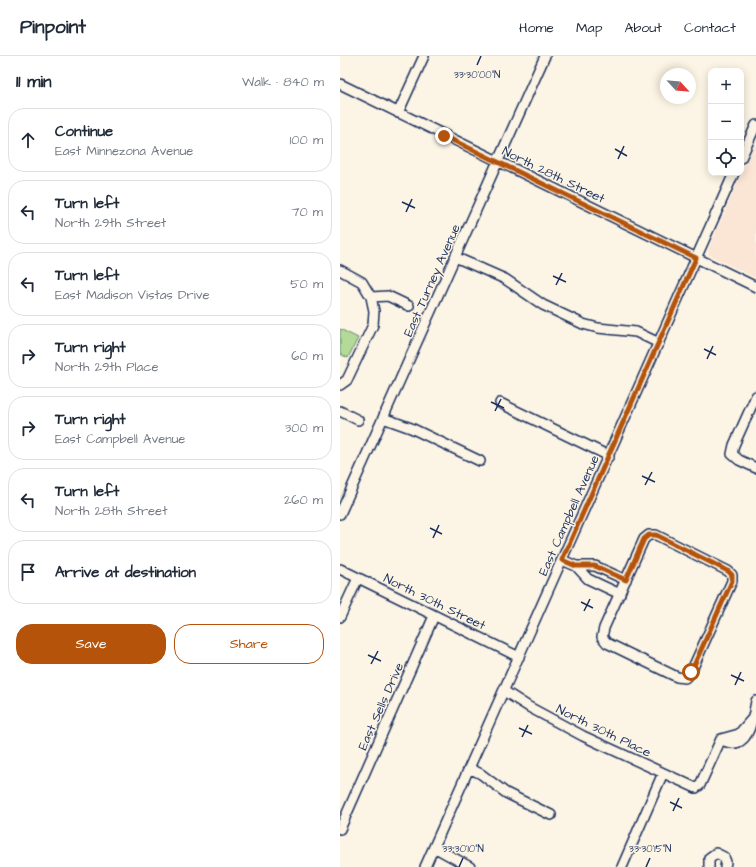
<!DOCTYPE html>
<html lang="en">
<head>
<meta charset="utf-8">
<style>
  :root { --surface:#fff; --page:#f6f6f7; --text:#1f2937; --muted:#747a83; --line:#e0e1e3; --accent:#b45309 }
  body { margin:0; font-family:"Architects Daughter",sans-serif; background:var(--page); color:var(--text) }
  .controls { position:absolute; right:12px; top:12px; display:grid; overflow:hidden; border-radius:8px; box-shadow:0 2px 10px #0003 }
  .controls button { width:36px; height:36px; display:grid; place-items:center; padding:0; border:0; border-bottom:1px solid var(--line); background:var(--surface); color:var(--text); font:20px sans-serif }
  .compass { position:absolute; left:320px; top:12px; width:36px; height:36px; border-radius:50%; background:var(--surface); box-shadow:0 2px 10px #0003; rotate:116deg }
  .stop { position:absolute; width:12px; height:12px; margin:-9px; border:3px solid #b45309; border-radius:50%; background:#fff }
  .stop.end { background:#b45309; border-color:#fff; box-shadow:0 1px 4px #0008 }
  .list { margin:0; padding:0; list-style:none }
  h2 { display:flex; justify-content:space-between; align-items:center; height:52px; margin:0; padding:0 16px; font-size:17px }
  h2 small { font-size:13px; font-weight:400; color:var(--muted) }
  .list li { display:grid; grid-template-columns:26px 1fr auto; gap:12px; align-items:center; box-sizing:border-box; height:64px; margin:0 8px 8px; padding:0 8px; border:1px solid var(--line); border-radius:16px }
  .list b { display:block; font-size:15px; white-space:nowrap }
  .list p { margin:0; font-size:13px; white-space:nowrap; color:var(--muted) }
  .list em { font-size:13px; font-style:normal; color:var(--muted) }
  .actions { display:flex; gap:8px; padding:12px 16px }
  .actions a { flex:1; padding:9px 0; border:1px solid var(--accent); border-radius:16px; text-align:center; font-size:14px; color:var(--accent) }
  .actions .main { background:var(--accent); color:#fff }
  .icon { flex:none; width:22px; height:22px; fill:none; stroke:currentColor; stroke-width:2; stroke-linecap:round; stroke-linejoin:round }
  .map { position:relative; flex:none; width:416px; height:811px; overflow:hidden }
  header { display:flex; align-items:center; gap:24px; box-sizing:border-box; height:56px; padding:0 20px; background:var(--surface); border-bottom:1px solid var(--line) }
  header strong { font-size:19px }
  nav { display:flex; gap:22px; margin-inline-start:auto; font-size:14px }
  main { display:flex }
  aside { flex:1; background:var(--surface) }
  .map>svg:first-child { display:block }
  .built { fill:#fbe5d5 }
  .green { fill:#b3da96; stroke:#67847a }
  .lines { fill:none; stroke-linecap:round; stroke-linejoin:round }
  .minor-casing { stroke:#1b2f5e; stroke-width:12 }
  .minor { stroke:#fcf5e5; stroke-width:9 }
  .route { stroke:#b45309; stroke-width:5 }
  .ticks { fill:none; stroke:#1b2f5e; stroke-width:1.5 }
  .labels { text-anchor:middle; stroke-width:3; stroke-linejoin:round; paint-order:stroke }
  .street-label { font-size:13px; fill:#1b2f5e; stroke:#fcf5e5 }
  .ticks-label { font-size:10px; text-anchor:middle; fill:#1b2f5e; stroke:#fcf5e5; stroke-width:3; stroke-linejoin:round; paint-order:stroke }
</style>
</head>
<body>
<header>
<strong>Pinpoint</strong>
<nav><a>Home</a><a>Map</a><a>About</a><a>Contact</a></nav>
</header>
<main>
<aside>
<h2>11 min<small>Walk · 840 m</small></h2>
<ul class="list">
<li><svg class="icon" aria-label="ahead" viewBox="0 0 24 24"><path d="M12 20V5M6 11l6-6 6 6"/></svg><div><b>Continue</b><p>East Minnezona Avenue</p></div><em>100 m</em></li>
<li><svg class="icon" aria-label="left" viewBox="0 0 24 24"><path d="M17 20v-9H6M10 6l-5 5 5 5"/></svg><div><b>Turn left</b><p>North 29th Street</p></div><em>70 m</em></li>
<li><svg class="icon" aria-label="left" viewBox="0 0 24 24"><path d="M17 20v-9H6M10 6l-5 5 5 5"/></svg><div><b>Turn left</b><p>East Madison Vistas Drive</p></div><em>50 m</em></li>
<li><svg class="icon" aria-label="right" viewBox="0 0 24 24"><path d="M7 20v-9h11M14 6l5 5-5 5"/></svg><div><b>Turn right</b><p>North 29th Place</p></div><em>60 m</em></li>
<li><svg class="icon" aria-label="right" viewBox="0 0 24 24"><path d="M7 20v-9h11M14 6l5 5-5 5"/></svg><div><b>Turn right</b><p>East Campbell Avenue</p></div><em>300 m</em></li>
<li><svg class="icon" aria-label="left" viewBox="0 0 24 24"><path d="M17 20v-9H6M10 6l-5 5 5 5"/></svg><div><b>Turn left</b><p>North 28th Street</p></div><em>260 m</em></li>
<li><svg class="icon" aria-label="arrive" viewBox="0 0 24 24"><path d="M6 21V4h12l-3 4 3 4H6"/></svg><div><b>Arrive at destination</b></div></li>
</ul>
<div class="actions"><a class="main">Save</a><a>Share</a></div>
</aside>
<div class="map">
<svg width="416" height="811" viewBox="0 0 416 811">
  <rect width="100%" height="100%" fill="#fcf5e5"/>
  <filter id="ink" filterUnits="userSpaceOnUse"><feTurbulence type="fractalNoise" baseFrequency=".025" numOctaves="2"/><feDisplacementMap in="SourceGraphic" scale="8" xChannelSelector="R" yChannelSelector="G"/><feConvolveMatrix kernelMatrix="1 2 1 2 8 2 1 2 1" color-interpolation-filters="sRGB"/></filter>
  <g filter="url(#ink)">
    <path class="built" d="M416,85V222L369,199L368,194Z"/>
    <path class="green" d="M0,273L18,282L8,302L0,298Z"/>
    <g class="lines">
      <g class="minor-casing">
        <path id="minor" d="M0,28L416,231
          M58,57L84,0
          M401,102L416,69
          M115,201L165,223L203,249L243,268L258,272L296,276L319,287
          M0,214L22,226L31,241L48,240L69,250
          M0,329L7,324L33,269L34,255L31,241
          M416,340L394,389L392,398L399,404L416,412
          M160,347L269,400
          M0,355L18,364
          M43,362L71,372L140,405
          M0,458L205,0
          M309,479H316L388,515L392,519V525L351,616L345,622L337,621L267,587L262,581L264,572L304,483Z
          M222,504L236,510L248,523L280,538
          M236,510H255L286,524
          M0,513L179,601
          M0,561L18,522
          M164,635L189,651L243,680L356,732L360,729L381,683L399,678L411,664
          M384,685C409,696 413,662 416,645
          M129,712L141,718L166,737L211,759
          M0,773L94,560
          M94,791L130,811
          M85,811L394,117
          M282,811L323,717
          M369,811V802L376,797L384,801L386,806L385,811"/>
      </g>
      <use href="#minor" class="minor"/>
    </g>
  </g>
  <g class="lines" filter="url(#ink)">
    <path class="route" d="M104,80L356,202L222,504L236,510H255L286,524L304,483L309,479H316L388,515L392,519V525L351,616"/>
  </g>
  <path class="ticks" d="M137,9L141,0M275,93L287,100M278,103L284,90M62,146L75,152M66,156L72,143M213,220L226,226M216,229L222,217M364,293L376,299M367,303L373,290M151,346L164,352M155,355L161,343M302,420L315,426M305,429L312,416M90,472L102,478M93,482L99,469M241,546L253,552M244,555L250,543M28,599L41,605M31,608L38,595M391,619L404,625M395,629L401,616M179,672L192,678M182,681L188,669M330,746L342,752M333,755L339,742M119,811L123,802M306,811L310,802"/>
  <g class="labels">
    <g class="street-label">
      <text transform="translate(214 118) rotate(26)" y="5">North 28th Street</text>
      <text transform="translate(91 224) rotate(-66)" y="5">East Turney Avenue</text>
      <text transform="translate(228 459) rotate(-66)" y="5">East Campbell Avenue</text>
      <text transform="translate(95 545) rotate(26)" y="5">North 30th Street</text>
      <text transform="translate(40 650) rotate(-66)" y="5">East Sells Drive</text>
      <text transform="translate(264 674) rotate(26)" y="5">North 30th Place</text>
    </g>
  </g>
  <g class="ticks-label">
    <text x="137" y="22">33°30'00"N</text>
    <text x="123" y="796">33°30'10"N</text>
    <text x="310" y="796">33°30'15"N</text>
  </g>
</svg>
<div class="controls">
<button>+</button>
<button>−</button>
<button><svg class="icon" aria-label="locate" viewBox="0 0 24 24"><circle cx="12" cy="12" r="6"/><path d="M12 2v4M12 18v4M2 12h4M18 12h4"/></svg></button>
</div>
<svg class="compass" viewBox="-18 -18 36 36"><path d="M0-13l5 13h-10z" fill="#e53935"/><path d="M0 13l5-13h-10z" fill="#747a83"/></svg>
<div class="stop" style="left:351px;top:616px"></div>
<div class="stop end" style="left:104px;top:80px"></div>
</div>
</main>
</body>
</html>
